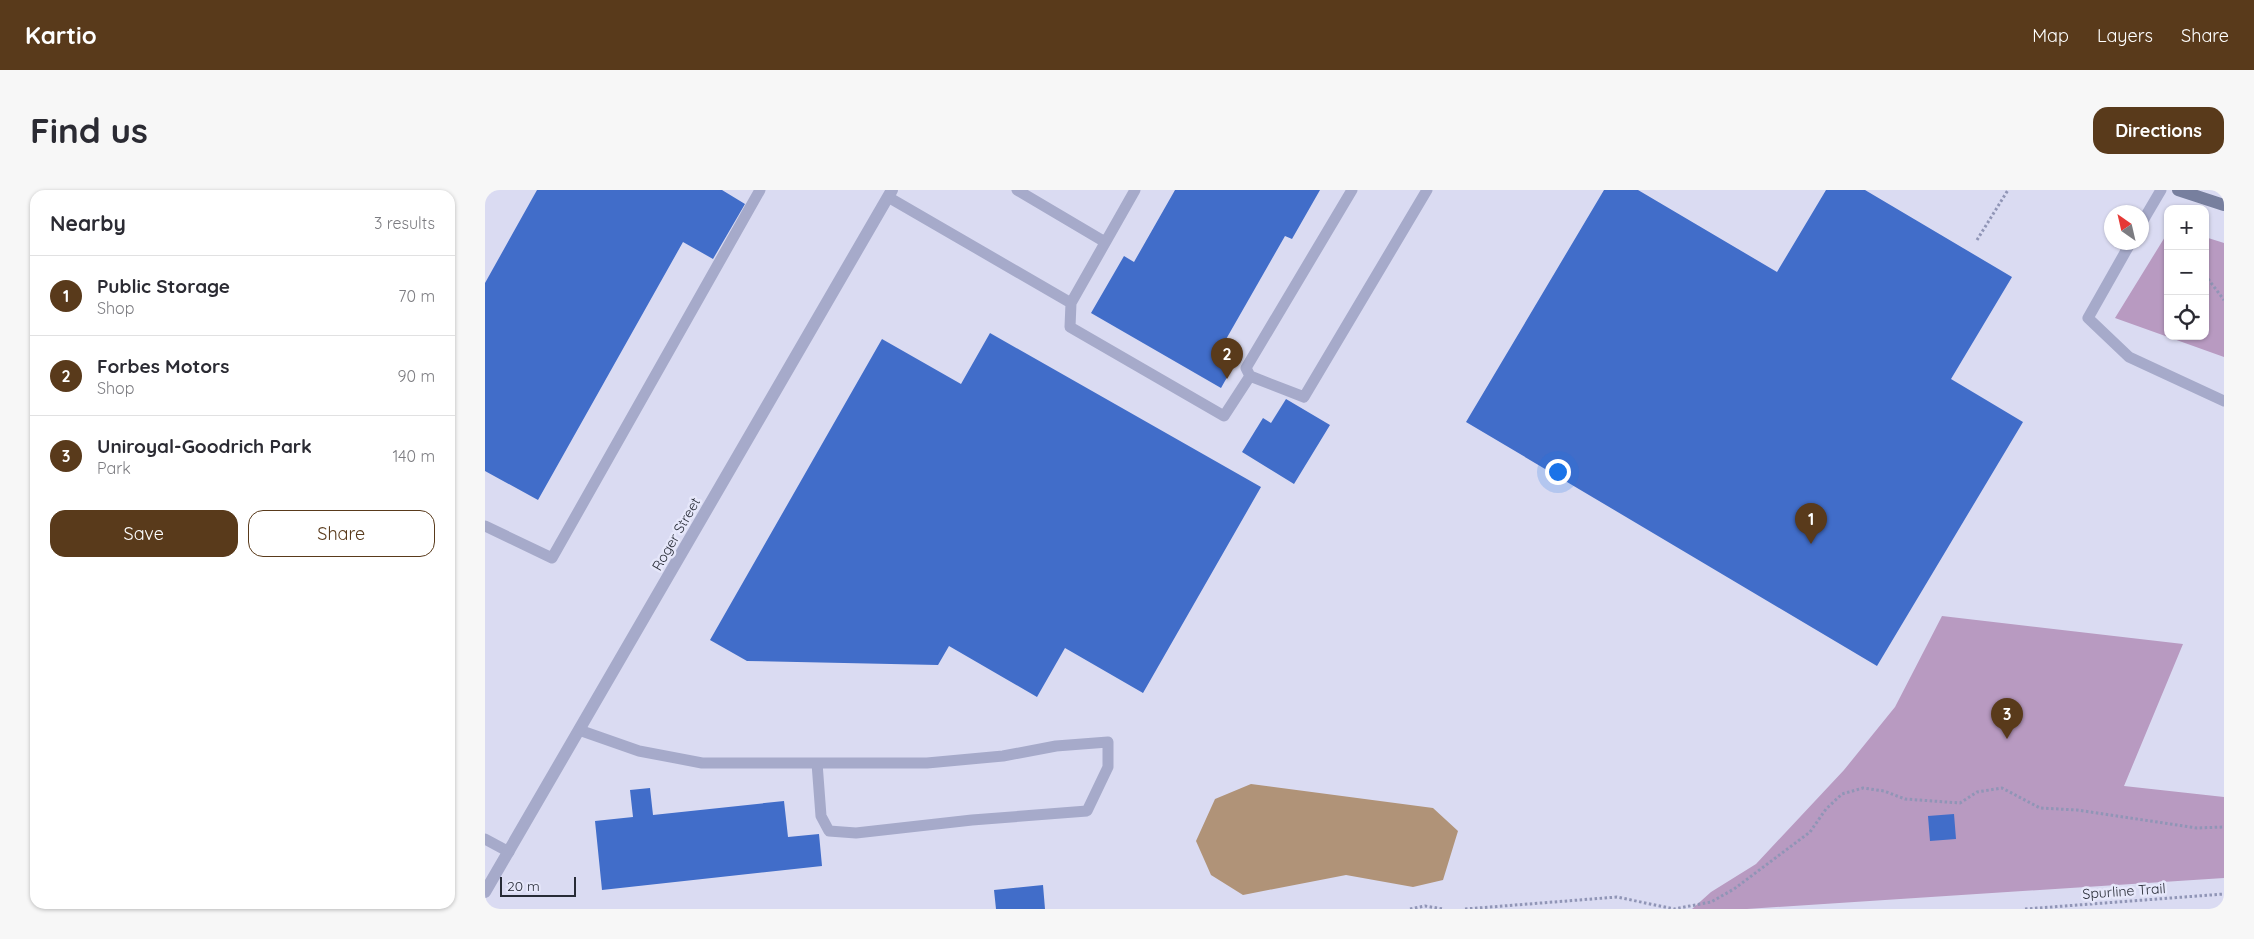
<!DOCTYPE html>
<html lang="en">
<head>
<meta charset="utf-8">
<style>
  :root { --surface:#fff; --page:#f7f7f7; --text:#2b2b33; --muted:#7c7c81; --line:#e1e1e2; --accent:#593a1b }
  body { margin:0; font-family:Quicksand,sans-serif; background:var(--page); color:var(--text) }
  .controls { position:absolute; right:15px; top:15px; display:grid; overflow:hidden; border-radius:10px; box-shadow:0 1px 4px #0004 }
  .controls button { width:45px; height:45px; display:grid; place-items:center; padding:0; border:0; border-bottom:1px solid var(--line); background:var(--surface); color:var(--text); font:25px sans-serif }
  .compass { position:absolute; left:1619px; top:15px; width:45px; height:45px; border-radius:50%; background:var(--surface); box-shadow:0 1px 4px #0004; rotate:326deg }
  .scale { position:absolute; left:15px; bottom:12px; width:76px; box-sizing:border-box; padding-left:5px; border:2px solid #272b36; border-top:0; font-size:14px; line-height:18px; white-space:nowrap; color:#272b36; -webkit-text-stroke:4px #e6e7fa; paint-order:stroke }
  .you { position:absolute; left:1072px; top:281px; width:18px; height:18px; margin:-12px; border:4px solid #fff; border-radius:50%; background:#1a73e8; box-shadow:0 0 0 8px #1a73e833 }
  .badge { display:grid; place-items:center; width:32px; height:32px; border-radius:50%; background:var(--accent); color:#fff; font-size:16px; font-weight:700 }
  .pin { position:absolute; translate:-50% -41px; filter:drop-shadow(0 1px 2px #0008) }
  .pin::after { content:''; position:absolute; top:26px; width:18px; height:15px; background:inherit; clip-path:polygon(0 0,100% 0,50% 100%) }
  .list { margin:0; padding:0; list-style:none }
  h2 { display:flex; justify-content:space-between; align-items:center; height:65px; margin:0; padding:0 20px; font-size:21px }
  h2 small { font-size:16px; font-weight:400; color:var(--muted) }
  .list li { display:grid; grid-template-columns:32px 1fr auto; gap:15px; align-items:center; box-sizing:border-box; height:80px; padding:0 20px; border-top:1px solid var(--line) }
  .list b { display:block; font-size:19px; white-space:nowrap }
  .list p { margin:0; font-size:16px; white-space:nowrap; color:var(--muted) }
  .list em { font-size:16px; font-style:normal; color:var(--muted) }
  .actions { display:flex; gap:10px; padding:15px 20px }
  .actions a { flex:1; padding:11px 0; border:1px solid var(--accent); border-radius:15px; text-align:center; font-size:18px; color:var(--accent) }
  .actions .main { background:var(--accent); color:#fff }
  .icon { flex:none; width:28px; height:28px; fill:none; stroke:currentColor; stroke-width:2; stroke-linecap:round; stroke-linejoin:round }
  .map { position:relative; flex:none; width:1739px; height:719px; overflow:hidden; border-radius:15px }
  header { display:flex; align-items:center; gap:30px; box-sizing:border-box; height:70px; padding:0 25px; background:var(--accent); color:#fff }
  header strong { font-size:24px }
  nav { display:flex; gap:28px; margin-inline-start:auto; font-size:18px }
  .intro { display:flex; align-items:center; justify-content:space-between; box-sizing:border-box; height:120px; padding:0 30px }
  h1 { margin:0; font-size:35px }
  .button { padding:12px 22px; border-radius:15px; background:var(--accent); color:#fff; font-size:18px; font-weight:700 }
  main { display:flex; gap:30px; padding:0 30px }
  aside { flex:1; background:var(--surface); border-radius:15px; box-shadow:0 1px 4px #0004 }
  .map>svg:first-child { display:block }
  .green { fill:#b89ac1 }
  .water { fill:#b09378 }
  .building { fill:#416dc9 }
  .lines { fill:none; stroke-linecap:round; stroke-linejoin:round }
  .path { stroke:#9095b6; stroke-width:3; stroke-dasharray:2.5 2.5; stroke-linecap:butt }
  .service { stroke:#a6aaca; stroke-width:11 }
  .minor { stroke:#a6aaca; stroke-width:12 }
  .secondary { stroke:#777f9e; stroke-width:12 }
  .labels { text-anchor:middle; stroke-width:5; stroke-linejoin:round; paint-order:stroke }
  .street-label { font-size:14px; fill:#272b36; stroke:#e6e7fa }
</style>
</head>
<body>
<header>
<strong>Kartio</strong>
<nav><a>Map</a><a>Layers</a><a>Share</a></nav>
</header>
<div class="intro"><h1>Find us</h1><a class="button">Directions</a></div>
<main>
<aside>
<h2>Nearby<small>3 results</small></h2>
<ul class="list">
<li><span class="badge">1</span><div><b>Public Storage</b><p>Shop</p></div><em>70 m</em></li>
<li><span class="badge">2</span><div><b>Forbes Motors</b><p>Shop</p></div><em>90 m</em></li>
<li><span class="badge">3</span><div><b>Uniroyal-Goodrich Park</b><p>Park</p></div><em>140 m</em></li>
</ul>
<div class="actions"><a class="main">Save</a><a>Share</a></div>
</aside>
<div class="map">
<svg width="1739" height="719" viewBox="0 0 1739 719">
  <rect width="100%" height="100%" fill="#dadbf2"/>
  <path class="green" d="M1683,42V146H1720V47L1739,53V167L1630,128Z
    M1457,426L1698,454L1639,596L1739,607V688L1262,719H1207L1226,702L1271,674L1359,580L1410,517Z"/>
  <path class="water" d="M766,594L948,618L973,641L958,690L928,697L861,685L758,705L726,685L711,651L730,609Z"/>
  <path class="building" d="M52,0H237L260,14L228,69L198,52L53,310L0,281V93Z
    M690,0H835L807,49L800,46L736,158L753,168L736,198L606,123L639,66L649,72Z
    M1119,0H1153L1292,82L1341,0H1380L1527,87L1466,189L1538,232L1392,476L981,232Z
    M505,143L776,297L658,503L580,458L552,507L464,456L453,475L262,471L225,450L397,149L476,194Z
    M801,209L845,235L809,294L757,262L778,228L786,233Z
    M165,598L168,625L299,611L303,647L334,644L337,676L117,700L110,631L148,627L145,600Z
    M1469,624L1471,649L1445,651L1443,626Z
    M558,695L560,719H511L509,700Z"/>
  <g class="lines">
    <path class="path" d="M1492,50L1523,0
      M1720,85L1739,110
      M925,719L940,716L958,719
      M980,719L1132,707L1189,719L1226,712L1249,699L1325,642L1341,619L1357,604L1378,598L1399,601L1420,609L1475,613L1492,602L1517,598L1555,618L1592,620L1712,638L1739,637
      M1540,719L1739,704"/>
    <path class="service" d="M532,0L620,52
      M650,0L586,113L585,137L739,226L765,186
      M867,0L761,178L765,186L819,207L942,0
      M403,7L586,113
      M1656,34L1676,0
      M1646,52L1603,128L1644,167L1739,211
      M0,336L67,368L275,0
      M94,540L154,561L217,573H442L518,566L571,556L623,552V577L602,621L487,630L371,643L344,641L336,626L332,573
      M0,649L24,662"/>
    <path class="minor" d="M0,702L407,0"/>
    <path class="secondary" d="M1693,0L1739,15"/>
  </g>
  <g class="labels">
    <g class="street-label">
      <text transform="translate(191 344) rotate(-60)" y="5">Roger Street</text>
      <text transform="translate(1639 701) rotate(-4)" y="5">Spurline Trail</text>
    </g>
  </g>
</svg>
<div class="controls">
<button>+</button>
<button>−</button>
<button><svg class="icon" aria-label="locate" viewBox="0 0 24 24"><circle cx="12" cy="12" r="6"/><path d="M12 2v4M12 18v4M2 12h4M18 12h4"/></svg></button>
</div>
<svg class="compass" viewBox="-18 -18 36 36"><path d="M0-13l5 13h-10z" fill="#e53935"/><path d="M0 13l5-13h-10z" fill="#7c7c81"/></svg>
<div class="scale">20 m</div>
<div class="you"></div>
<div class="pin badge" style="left:1326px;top:354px">1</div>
<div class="pin badge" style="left:742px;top:189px">2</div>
<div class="pin badge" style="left:1522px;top:549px">3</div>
</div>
</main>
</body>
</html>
